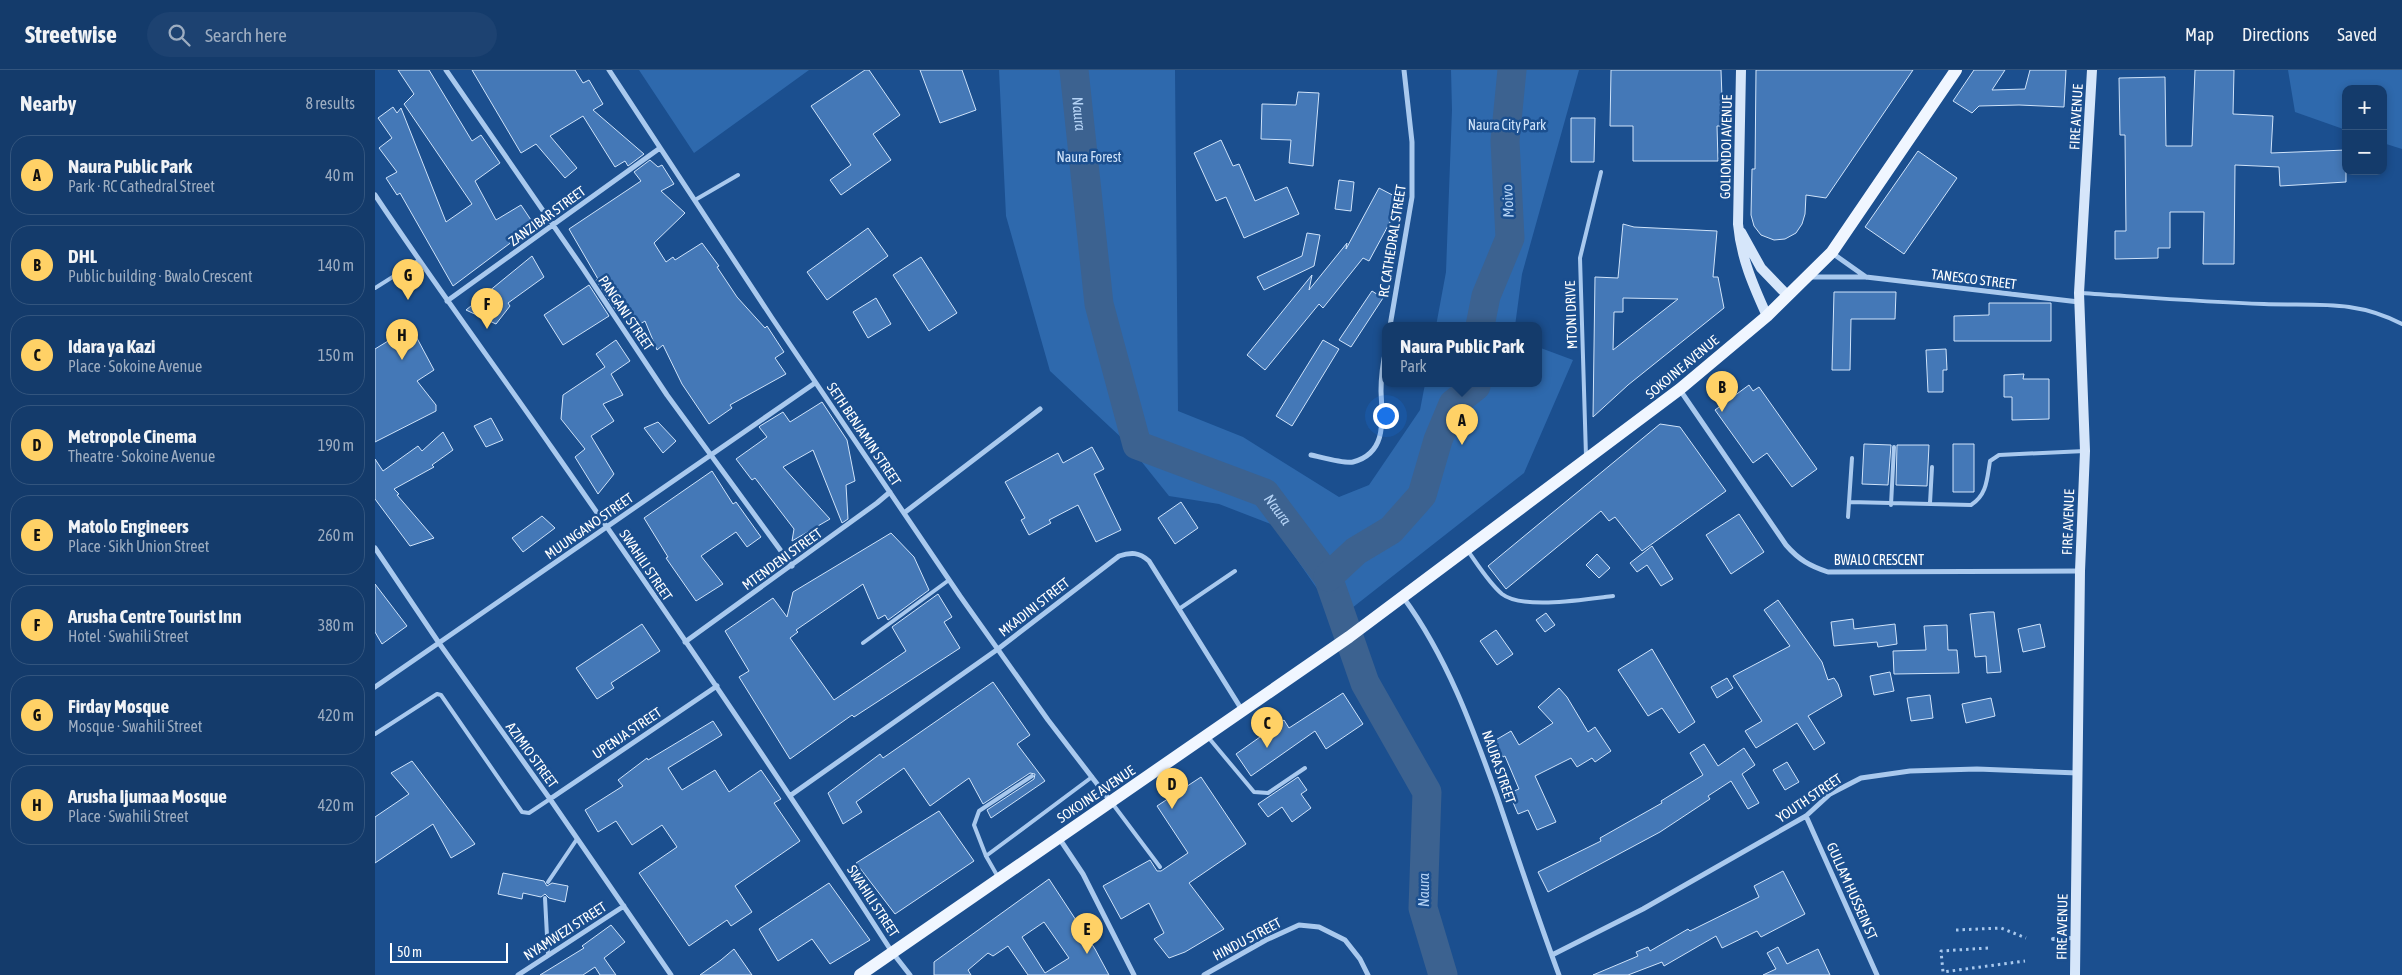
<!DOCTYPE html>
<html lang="en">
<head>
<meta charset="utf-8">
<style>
  :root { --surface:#143b6b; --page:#1d4271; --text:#f1f3f6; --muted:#9dadc1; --line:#33557e; --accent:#ffd166 }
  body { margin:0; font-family:"Asap Condensed",sans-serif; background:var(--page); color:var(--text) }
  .controls { position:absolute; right:15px; top:15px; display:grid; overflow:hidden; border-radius:10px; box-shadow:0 2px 8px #0003 }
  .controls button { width:45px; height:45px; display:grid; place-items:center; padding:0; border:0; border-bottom:1px solid var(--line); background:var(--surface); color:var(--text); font:25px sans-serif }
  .scale { position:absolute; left:15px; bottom:12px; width:118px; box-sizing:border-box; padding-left:5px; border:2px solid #fff; border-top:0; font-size:14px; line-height:18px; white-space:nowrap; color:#fff; -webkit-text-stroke:4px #1b4f8f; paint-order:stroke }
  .you { position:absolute; left:1010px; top:345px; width:18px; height:18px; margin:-12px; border:4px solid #fff; border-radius:50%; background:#1a73e8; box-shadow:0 0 0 8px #1a73e833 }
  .badge { display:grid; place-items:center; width:32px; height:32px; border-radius:50%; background:var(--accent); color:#111; font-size:16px; font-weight:700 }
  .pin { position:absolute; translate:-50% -41px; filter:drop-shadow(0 1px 2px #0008) }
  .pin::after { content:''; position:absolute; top:26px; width:18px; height:15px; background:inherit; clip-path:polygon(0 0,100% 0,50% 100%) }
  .popup { position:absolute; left:1007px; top:252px; width:160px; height:65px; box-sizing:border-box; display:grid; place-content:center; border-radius:10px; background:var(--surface); filter:drop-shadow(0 1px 4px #0005); font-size:16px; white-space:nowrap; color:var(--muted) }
  .popup b { font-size:19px; color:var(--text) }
  .popup::after { content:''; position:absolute; left:50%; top:100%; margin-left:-10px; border:10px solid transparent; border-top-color:var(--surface) }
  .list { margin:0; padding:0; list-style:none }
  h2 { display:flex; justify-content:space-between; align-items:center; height:65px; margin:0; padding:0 20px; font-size:21px }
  h2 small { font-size:16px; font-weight:400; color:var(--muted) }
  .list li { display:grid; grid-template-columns:32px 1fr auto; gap:15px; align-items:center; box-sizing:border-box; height:80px; margin:0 10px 10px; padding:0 10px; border:1px solid var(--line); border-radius:20px }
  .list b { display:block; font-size:19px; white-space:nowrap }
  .list p { margin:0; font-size:16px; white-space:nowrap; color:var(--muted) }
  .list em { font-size:16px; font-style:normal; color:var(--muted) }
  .icon { flex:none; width:28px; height:28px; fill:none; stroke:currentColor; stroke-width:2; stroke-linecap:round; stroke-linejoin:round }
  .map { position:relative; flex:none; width:2027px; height:905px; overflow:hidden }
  header { display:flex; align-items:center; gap:30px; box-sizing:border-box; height:70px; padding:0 25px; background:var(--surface); border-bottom:1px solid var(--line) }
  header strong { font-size:24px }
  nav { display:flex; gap:28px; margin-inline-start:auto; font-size:18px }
  .search { width:350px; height:45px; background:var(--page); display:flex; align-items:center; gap:12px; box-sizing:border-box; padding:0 18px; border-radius:28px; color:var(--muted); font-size:19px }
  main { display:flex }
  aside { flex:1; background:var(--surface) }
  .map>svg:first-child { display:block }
  .green { fill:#2e69ad }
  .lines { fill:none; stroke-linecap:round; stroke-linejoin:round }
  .river { stroke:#3c6290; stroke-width:29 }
  .building { fill:#4478b7; stroke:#cfe3fa; fill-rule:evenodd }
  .path { stroke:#a9c9ee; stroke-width:3; stroke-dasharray:2.5 4; stroke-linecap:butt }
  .lane { stroke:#a9c9ee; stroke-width:4 }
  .street { stroke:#a9c9ee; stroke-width:5 }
  .secondary { stroke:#d6e6fa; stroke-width:10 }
  .primary { stroke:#f0f6ff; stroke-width:12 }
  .labels { text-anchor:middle; stroke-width:5; stroke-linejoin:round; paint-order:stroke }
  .street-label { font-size:14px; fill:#fff; stroke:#1b4f8f }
  .park-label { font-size:14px; fill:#cfe3fa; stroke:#1b4f8f }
  .water-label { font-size:15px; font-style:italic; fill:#b5d3f5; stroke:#1b4f8f }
</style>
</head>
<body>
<header>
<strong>Streetwise</strong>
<div class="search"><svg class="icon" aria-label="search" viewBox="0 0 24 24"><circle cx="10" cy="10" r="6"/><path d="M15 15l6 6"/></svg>Search here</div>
<nav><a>Map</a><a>Directions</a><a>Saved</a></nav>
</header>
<main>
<aside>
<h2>Nearby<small>8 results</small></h2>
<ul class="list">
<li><span class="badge">A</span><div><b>Naura Public Park</b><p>Park · RC Cathedral Street</p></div><em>40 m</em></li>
<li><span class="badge">B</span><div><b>DHL</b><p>Public building · Bwalo Crescent</p></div><em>140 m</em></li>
<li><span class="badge">C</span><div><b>Idara ya Kazi</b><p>Place · Sokoine Avenue</p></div><em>150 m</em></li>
<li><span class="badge">D</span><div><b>Metropole Cinema</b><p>Theatre · Sokoine Avenue</p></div><em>190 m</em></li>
<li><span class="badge">E</span><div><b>Matolo Engineers</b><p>Place · Sikh Union Street</p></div><em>260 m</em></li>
<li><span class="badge">F</span><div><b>Arusha Centre Tourist Inn</b><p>Hotel · Swahili Street</p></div><em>380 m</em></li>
<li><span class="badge">G</span><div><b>Firday Mosque</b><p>Mosque · Swahili Street</p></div><em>420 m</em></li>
<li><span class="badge">H</span><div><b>Arusha Ijumaa Mosque</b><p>Place · Swahili Street</p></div><em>420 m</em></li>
</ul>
</aside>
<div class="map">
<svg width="2027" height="905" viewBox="0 0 2027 905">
  <rect width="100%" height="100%" fill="#1b4f8f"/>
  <path class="green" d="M264,0H434L319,83Z
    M624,0H800L803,341L868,367L964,427L994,415L1045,340L1050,314H1163V277L1198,290L1149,403L963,549L898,455L844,434L794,426L750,371L675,301L631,146Z
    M1076,0H1204L1147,204L1140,256H1061L1071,202L1077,40Z
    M1913,0H2027V79L2008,73V19H1971V60L1920,42Z"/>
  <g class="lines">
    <g class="river">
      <path id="s1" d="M699,0L724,234L762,375L890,423L953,507L990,613L1052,722L1048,838L1068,905"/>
      <path d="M1105,256L1111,226L1135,168L1130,71L1137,0"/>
      <path d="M953,507L981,481L1016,460L1047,425L1063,370L1078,334L1101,316V314"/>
    </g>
  </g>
  <path class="building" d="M23,0H54L97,71L106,65L125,93L100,111L121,150L146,135L162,159L139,173L138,171L78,216L25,123L22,125L11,108L22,102L4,78L17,68L3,48L18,37L22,43L26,38L71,152L97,134L29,34L39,24Z
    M97,0H200L208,13L214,10L228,34L218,40L269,84L253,96L250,91L240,97L208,46L175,66L202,98L190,108L161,74L146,83Z
    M490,0H494L525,45L498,64L516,90L466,125L455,110L476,95L436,36Z
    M545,0H587L601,40L565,53Z
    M1236,0H1346L1348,56H1342L1343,91H1258V56H1235Z
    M1381,0H1538L1451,128L1431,125L1430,144L1427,154L1421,163L1410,169L1399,170L1386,165L1379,156L1376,145L1377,99H1380Z
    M1599,0H1630L1617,20L1650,19L1655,0H1691L1689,37L1644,35L1604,36L1597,43L1578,31Z
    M1820,0H1859L1858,44L1898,46L1896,83L1971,80V112L1905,116L1904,97L1860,95L1859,194H1828L1829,142H1795V178H1783V188L1740,189V161H1751L1750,65H1745L1744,8L1790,7L1791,76H1817Z
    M923,22L944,23L938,96L914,93L916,70L886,69L887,34L921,35Z
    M1196,48H1220L1219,92H1196Z
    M846,70L858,96L864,94L880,131L912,117L924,144L869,168L851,127L841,131L819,83Z
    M1543,81L1582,108L1529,184L1490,157Z
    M275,90L283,97L287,95L299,114L286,121L310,143L279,173L291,192L298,187L300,190L327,173L344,196L342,197L362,227L390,258L392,256L409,282L400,288L411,304L355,335L357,338L334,354L307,314L288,275L282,280L270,251L262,256L250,237L242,242L221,210L223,209L194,159L266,111L259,102Z
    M964,110L979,112L976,141L960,139Z
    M1004,118L1027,130L994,191L988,188L948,238L944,234L890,300L872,285L937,205L934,220L972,173L971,179Z
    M1248,154L1259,157L1342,161L1338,207H1343L1349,238L1253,315L1218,347L1220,207L1243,208ZM1248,228L1303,229L1238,280L1239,242H1248Z
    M493,158L513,186L452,230L432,202Z
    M932,163L945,165L939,196L889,220L882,207L927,186Z
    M157,186L169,207L133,233L135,236L121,254L91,240Z
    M546,187L582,243L554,261L518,205Z
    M214,215L234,246L188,275L169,245Z
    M997,221L1008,228L976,277L964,270Z
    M1459,222H1521L1520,249H1476L1475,300H1457Z
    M501,228L516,254L493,268L478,242Z
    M1614,233H1676V271H1579V246L1614,245Z
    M36,257L59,300L42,311L61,335V341L0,372V279Z
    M241,270L255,291L236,304L248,325L228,334L239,351L216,366L239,404L223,424L200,387L210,379L186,349L188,325L230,297L221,284Z
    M948,270L964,279L917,356L901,346Z
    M1571,279L1572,300H1568V322H1553L1551,280Z
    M1649,304L1648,309H1674V349L1637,350V327H1629V305Z
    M1374,315L1378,321L1384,317L1442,399L1417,417L1392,383L1378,393L1340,340Z
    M447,332L472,370L480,411L471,415L473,449L467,453L438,380L408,397L455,449L417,471L419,459L380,408L377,410L361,389L392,367L384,357L385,356L408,342L415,352Z
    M116,348L128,370L111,377L99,356Z
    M283,352L301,371L288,383L269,358Z
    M1285,354L1305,357L1351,421L1267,481L1240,447L1234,451L1226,441L1131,519L1113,496Z
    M68,362L78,380L57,395L59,397L19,419L24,424L22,425L59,468L35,476L0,429V389L8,401L43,376L47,381Z
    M1489,374L1516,375L1513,415L1487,414Z
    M1578,374H1599V422H1578Z
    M1522,375H1554L1552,416L1521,415Z
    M717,377L729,399L719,404L746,460L721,472L703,435L674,450L676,453L654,465L646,450L650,448L630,412L683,383L688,393Z
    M337,401L358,434L361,432L386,467L372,477L361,462L326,486L348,514L321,531L291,488L293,487L269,448Z
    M806,432L823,458L800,474L783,448Z
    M1364,444L1389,482L1356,504L1331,465Z
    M167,446L180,458L148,482L137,468Z
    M516,463L539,487L554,520L513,550L510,545L503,549L488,514L421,560L423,562L415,568L459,630L531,581L517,557L563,524L577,547L569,552L585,578L479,647L477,645L415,689L364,607L374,601L350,561L398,528L412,547L418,522Z
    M1277,476L1298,509L1286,516L1272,495L1262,502L1255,493Z
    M1222,484L1235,498L1224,508L1211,495Z
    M0,514L32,556L7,574L0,562Z
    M1403,530L1447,592L1453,610L1459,608L1463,614L1467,626L1433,646L1450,673L1439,680L1422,653L1381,678L1370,661L1387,651L1358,606L1415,576L1389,540Z
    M1613,542H1619L1626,602L1612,603L1611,586L1600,587L1595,544Z
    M1171,543L1180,555L1170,562L1161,550Z
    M1478,549L1479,559L1520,554L1522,574L1503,577L1502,572L1459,576L1456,552Z
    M267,554L285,581L236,613L239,618L222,629L201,598Z
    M1665,554L1670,577L1648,582L1643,559Z
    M1572,555L1573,580H1582L1584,603L1519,604L1518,581L1551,580L1549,556Z
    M1121,560L1138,584L1122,595L1105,571Z
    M1277,579L1320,652L1304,663L1287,638L1273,646L1243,600Z
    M1515,602L1519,621L1499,625L1495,606Z
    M1352,608L1358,618L1342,628L1336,617Z
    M618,612L655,665L642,674L670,711L616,748L612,740L659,709L660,704L655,703L608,734L594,708L555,736L529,698L481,732L487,742L468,754L453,723L505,684L508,688Z
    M1184,618L1192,627L1213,662L1220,657L1236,681L1220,692L1217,688L1202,697L1196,688L1160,706L1181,752L1162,760L1153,740L1143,744L1134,723L1144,719L1130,686L1128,687L1119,671L1136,661L1144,675L1178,653L1163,637Z
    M968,623L988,654L951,679L940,661L876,706L861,684L909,650L914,658Z
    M1555,625L1558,648L1536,651L1532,628Z
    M1616,628L1620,646L1591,653L1587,634Z
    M338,651L347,665L293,698L307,720L340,700L354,722L386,700L406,729L399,733L425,771L360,816L377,842L356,856L352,850L314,876L264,803L302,777L287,755L257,775L241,751L223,762L210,740L248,716L243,710L272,688L273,690Z
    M1329,674L1343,696L1369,678L1380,695L1367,704L1384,733L1373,739L1356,711L1333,726L1335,729L1285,762L1173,822L1163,802L1226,771L1225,768L1287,733L1286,731L1328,705L1315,683Z
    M37,691L100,774L76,788L58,754L0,793V747L34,724L16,703Z
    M1412,692L1424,712L1410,720L1398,700Z
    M826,707L871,774L814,813L849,859L810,882L794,888L779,869L789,863L774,833L746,849L728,816L775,790L782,801H786L813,783L782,736Z
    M923,707L932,720L926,724L936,738L917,752L907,737L893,747L883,734Z
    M564,741L599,791L520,844L481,793Z
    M1408,801L1430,844L1386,867L1382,861L1347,878L1341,866L1289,896L1287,892L1253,905H1218L1263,886L1261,882L1273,877L1275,881L1313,859L1315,861L1384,827L1379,816Z
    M128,803L169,811L172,816L177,813L193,816L190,832L174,828L170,824L166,827L148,823L147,829L123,824Z
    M674,809L720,879L734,905H653L633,876L618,886L613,883L593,900L596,905H559V892ZM669,852L694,888L670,903L647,867Z
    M454,813L495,870L455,894L437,869L403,891L384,859Z
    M236,855L250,872L229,888L241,905H225L220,897L208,905H165L209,878L207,876Z
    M1403,877L1412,894L1443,879L1455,905H1388L1401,899L1392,883Z
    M359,879L377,905H325L346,890Z"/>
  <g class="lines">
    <path class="path" d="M1581,860L1626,858L1651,868
      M1613,878L1566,881L1568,902L1650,891"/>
    <path class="lane" d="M320,130L363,105
      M0,218L43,191
      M1706,223C1767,227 1828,232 1889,234C1940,236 1980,229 2027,254
      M1211,386L1205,188L1226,102
      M1475,432L1596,435C1612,425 1612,409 1615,391L1624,385L1710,381
      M1555,433L1557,397
      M1516,435L1519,377
      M1473,447L1477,388
      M1093,481C1103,495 1114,513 1127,524C1147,540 1213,529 1238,526
      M804,539L860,501
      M488,573L574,510
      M0,664L62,624L66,625L147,742L154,743L175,729
      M833,667L879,722L893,723L930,698
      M737,733L785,797
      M611,786L717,707
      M623,807L611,786L599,755L604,741L657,706
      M173,812L202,769
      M170,828L173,885
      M1678,869L1698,868"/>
    <path class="street" d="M71,0L207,197L292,325L417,496
      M234,0L397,248L585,526L673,650L736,732
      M0,125C57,211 118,293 177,378C293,544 407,711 517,882L535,905
      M1457,183L1491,207
      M1434,207H1491L1704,232
      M72,231L285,78
      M1015,256L1037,127V72L1029,0
      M1305,320L1411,475C1424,490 1435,496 1453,502L1705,501
      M936,385C946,387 970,394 978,392C1013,383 1007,348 1006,321C1006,307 1008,292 1011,279
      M529,443L665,339
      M0,478L64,573L175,729L296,905
      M1028,527C1072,587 1097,656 1122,726C1142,785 1162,846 1184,905
      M310,572L502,433L515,422
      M0,617L440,313
      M416,725L623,579L744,486C756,482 764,482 774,491L867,640
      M175,729L342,616
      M1431,746L1502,905
      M684,768L708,804L759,905
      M1177,885L1268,839L1431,746L1455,724L1486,708L1535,701L1602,699L1703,703
      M143,905L249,836
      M829,905L891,870L924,855L944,857L970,870L985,889L993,905"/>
    <path class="secondary" d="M1366,0L1363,154C1366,188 1378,215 1392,246
      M1366,162L1386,198L1413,226
      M1700,905L1705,501L1710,381L1704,223L1717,0"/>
    <path class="primary" d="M485,905L974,567L1305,319L1392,246L1457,182L1581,0"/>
  </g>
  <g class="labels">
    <g class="street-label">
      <text transform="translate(1701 47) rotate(-87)" y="5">FIRE AVENUE</text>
      <text transform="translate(1351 77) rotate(-89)" y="5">GOLIONDOI AVENUE</text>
      <text transform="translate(172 146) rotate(-36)" y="5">ZANZIBAR STREET</text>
      <text transform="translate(1017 171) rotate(-81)" y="5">RC CATHEDRAL STREET</text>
      <text transform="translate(1599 209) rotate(7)" y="5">TANESCO STREET</text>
      <text transform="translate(251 243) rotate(56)" y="5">PANGANI STREET</text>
      <text transform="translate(1196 245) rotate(-92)" y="5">MTONI DRIVE</text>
      <text transform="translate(1307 297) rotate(-40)" y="5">SOKOINE AVENUE</text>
      <text transform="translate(489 364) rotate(56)" y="5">SETH BENJAMIN STREET</text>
      <text transform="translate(1693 452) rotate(-88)" y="5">FIRE AVENUE</text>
      <text transform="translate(214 456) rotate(-35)" y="5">MUUNGANO STREET</text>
      <text transform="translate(407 489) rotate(-36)" y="5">MTENDENI STREET</text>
      <text x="1504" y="495">BWALO CRESCENT</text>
      <text transform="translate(271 495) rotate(56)" y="5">SWAHILI STREET</text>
      <text transform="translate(659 537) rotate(-38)" y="5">MKADINI STREET</text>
      <text transform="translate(252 663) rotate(-34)" y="5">UPENJA STREET</text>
      <text transform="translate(157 685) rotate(54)" y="5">AZIMIO STREET</text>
      <text transform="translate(1124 697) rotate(71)" y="5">NAURA STREET</text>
      <text transform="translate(721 724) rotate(-34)" y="5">SOKOINE AVENUE</text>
      <text transform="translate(1434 728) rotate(-34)" y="5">YOUTH STREET</text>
      <text transform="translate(1477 821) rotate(66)" y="5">GULLAM HUSSEIN ST</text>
      <text transform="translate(498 831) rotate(57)" y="5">SWAHILI STREET</text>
      <text transform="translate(1687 857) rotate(-89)" y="5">FIRE AVENUE</text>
      <text transform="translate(190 861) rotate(-33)" y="5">NYAMWEZI STREET</text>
      <text transform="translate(872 869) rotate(-28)" y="5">HINDU STREET</text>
    </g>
    <g class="park-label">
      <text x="1132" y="60">Naura City Park</text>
      <text x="714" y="92">Naura Forest</text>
    </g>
    <g class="water-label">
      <text dy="5" stroke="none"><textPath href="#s1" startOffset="44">Naura</textPath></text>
      <text transform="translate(1133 131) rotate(-93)" y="5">Moivo</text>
      <text dy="5" stroke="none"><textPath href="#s1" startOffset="539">Naura</textPath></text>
      <text transform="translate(1049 820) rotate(-90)" y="5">Naura</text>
    </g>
  </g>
</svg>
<div class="controls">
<button>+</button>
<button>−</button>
</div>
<div class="scale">50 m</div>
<div class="you"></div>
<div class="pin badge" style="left:1087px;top:375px">A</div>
<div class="popup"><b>Naura Public Park</b>Park</div>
<div class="pin badge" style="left:1347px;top:342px">B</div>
<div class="pin badge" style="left:892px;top:678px">C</div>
<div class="pin badge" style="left:797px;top:739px">D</div>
<div class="pin badge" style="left:712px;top:884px">E</div>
<div class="pin badge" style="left:112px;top:259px">F</div>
<div class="pin badge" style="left:33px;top:230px">G</div>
<div class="pin badge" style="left:27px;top:290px">H</div>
</div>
</main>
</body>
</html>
